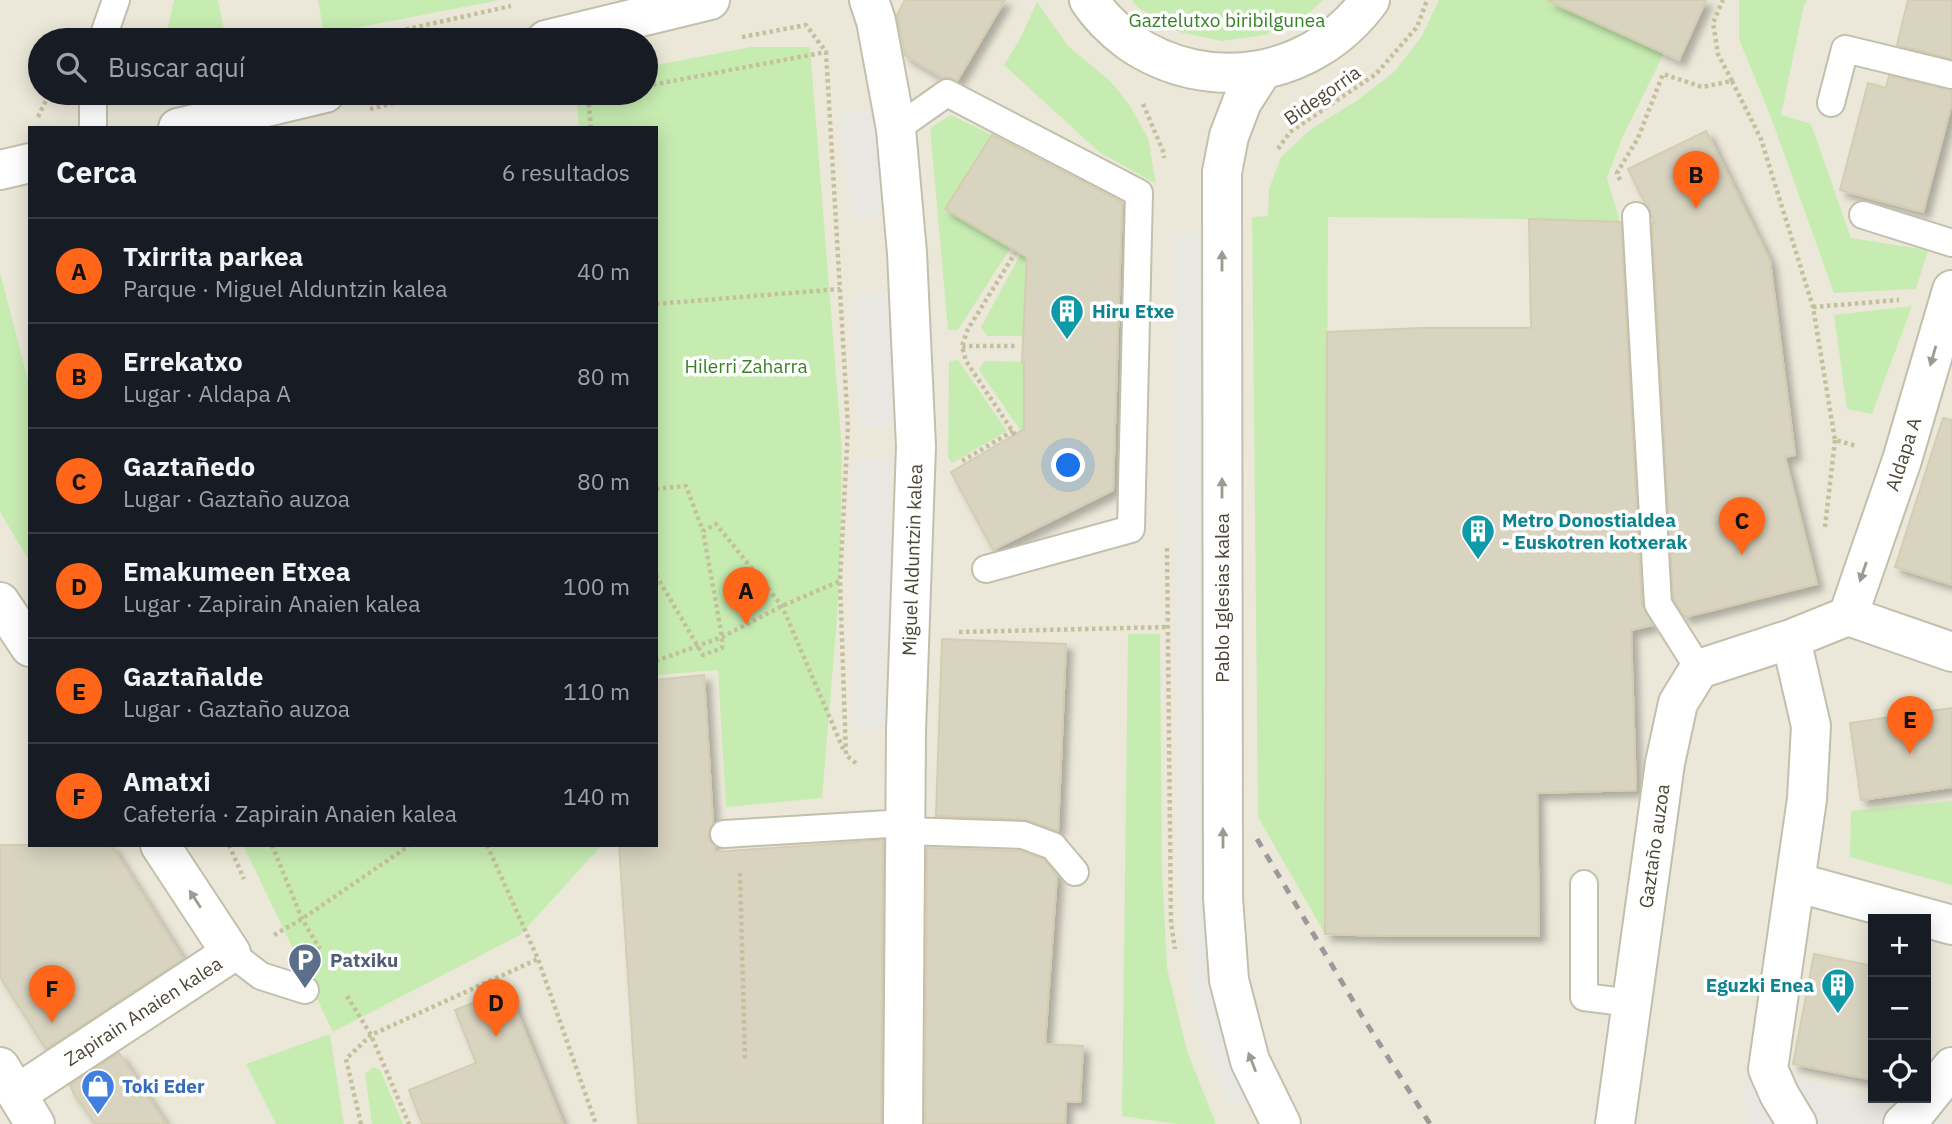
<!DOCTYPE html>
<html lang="es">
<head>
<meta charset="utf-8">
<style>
  :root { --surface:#171b24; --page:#20242c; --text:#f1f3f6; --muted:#9ea1a6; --line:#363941; --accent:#ff6619 }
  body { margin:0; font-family:"IBM Plex Sans",sans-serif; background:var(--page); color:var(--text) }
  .controls { position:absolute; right:21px; bottom:21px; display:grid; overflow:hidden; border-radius:0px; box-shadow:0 4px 18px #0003 }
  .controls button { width:63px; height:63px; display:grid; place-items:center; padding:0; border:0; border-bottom:2px solid var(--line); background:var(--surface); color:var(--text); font:35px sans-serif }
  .you { position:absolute; left:1069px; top:466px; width:24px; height:24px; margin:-18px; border:5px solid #fff; border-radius:50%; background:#1a73e8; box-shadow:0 0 0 10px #1a73e833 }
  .badge { display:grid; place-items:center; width:46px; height:46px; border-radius:50%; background:var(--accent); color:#111; font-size:23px; font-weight:700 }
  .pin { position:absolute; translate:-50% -58px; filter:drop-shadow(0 2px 4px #0008) }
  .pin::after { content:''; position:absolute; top:37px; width:24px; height:21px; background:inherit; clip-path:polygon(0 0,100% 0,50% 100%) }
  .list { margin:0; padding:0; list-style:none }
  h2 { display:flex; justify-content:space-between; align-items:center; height:91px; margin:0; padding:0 28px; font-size:30px }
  h2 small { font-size:23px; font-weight:400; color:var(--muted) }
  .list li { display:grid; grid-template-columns:46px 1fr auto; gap:21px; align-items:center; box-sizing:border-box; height:105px; padding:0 28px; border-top:2px solid var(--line) }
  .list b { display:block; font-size:26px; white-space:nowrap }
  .list p { margin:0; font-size:23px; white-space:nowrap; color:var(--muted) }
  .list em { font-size:23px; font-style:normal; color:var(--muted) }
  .icon { flex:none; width:38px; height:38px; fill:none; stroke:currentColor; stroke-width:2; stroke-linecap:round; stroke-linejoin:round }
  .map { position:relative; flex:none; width:1952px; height:1124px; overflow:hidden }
  .search { position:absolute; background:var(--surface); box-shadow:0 4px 18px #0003; left:28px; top:28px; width:630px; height:77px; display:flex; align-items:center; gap:18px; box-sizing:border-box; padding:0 24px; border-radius:38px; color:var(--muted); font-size:26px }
  .panel { position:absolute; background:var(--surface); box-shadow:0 4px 18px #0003; left:28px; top:126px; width:630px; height:721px; border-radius:0px }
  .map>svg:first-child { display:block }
  .residential { fill:#ebe8d9; fill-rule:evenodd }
  .green { fill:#c7ecb2 }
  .parking { fill:#e8e7e2 }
  .building { fill:#d9d4c0; stroke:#d4cdb2; stroke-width:2; filter:url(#shadow) }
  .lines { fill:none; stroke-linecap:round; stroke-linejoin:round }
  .lane-casing { stroke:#c3bfad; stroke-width:30 }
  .street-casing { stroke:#c3bfad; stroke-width:42 }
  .path { stroke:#c6bf9d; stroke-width:4.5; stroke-dasharray:3.5 3.5; stroke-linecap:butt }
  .lane { stroke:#fff; stroke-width:26 }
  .street { stroke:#fff; stroke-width:38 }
  .rail { stroke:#9a9a9a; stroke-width:5; stroke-dasharray:9 9; stroke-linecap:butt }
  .oneway { fill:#9d9a92 }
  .labels { text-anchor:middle; stroke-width:7; stroke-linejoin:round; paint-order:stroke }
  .park-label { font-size:19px; fill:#388226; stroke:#fff }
  .street-label { font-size:19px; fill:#4c4738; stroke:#fff }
  .culture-label { font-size:19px; font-weight:bold; fill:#0d838f; stroke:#fff; text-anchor:start }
  .service-label { font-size:19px; font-weight:bold; fill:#4e5e75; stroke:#fff; text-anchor:start }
  .shop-label { font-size:19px; font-weight:bold; fill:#366cbe; stroke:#fff; text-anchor:start }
</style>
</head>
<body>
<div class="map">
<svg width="1952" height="1124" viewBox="0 0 1952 1124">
  <defs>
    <filter id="shadow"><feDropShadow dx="6" dy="6" stdDeviation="3.5" flood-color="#0004"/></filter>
  </defs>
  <rect width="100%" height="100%" fill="#f6f5eb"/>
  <path class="residential" d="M0,0H1952V1124H0ZM40,40H646V93H40ZM30,128H656V845H30ZM1873,919H1926V1098H1873Z"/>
  <path class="green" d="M174,0H218L226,40H168L166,36Z
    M318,0H500L324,34Z
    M1132,0H1323L1305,17L1265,35L1222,41L1179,32L1137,7Z
    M1439,0H1569L1664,53L1623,136L1607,178L1620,222L1529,219L1328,217L1325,934L1258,817L1252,217L1268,216L1269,189L1281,157L1311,129L1355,102L1394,72L1422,36Z
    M1739,0H1807L1804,5L1781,115L1811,124L1851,238L1928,250L1916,289L1834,293L1772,120L1739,39Z
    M1037,2L1068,46L1110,81L1129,104L1148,138L1156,184L1099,152L1004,65L1020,39Z
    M751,47H810L842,450L840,581L822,798L726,807L718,670L656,675V128H579L576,93H646V67Z
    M951,115L992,135L1011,247L958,330H948L930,128Z
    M1021,253L1027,256L1023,336H987L981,327Z
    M0,272L30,388V562L0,512Z
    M1912,306L1872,414L1847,409L1834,315Z
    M958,360L1007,431L952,463L948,457L949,361Z
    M984,361L1024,362V429L1021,431L979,370Z
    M1128,634H1160L1162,870L1167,968L1187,1051L1216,1124H1177L1122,1116Z
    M1952,801V885L1850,857L1851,811Z
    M243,845H602L520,935L333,1032Z
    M330,1034L344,1124H276L246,1064Z
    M373,1067L380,1070L403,1124H372L365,1074Z"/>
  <path class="parking" d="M874,108L888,214L853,219L839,113Z
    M1174,234H1201L1207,749L1254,1096L1230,1107L1207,1056L1192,997L1183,915L1179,844Z
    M890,292L897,425L859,428L852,295Z
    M855,459H891L889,727H854Z
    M1743,1062L1947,1121L1945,1124H1746Z"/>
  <path class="building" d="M905,0H1005L957,81L947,77L943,78L905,55L897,15Z
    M1547,0H1706L1679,60Z
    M1908,0H1952V59L1897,45Z
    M1889,76L1952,90V103L1923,212L1840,190L1868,83L1886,88Z
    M1706,131L1770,261L1795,455L1785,457L1817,584L1685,617L1673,599L1652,223H1654L1649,208L1645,203L1628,169Z
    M992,135L1122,202L1113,490L993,550L951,472L1024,429V362H1022L1027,257L945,209Z
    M1529,219L1621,222L1642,605L1653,625L1631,630L1636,790L1537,793L1539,936H1386L1325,934L1327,332L1422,328H1531Z
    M1943,418L1952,420V585L1895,567Z
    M942,639L1066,644L1058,831L1024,819L936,816Z
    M704,675L713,823L710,828L708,836L711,842L715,846V852L883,840L881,1124H638L619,845H656V680Z
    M1952,708V787L1861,800L1850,723Z
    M0,845H111L183,959L46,1049L0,977Z
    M927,848L1020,851L1044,859L1057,875L1045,1044L1083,1046L1080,1102H1066L1065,1124H925Z
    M1814,954L1873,966V1080L1793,1064Z
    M507,989L563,1124H422L409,1090L476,1063L455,1010Z
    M119,1053L166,1124H95L74,1094L70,1085Z"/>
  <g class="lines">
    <g class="lane-casing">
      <path id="lane" d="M102,40L116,0
        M93,93V128
        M1831,103L1845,49L1952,75
        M896,129L947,93L1139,193L1131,529L986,569
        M1863,215L1952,243
        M1636,216L1658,604L1699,669
        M905,831L1023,835L1053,846L1075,872
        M724,834L905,823
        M1584,884V997L1632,1003
        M231,953L261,976L305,990"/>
    </g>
    <g class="street-casing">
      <path id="street" d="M869,0L876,21L896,129L907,253L916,446L906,731L903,1124
        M1089,0C1100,17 1114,30 1130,42C1209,96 1314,77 1370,0
        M546,40L710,0
        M1262,71L1242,102L1229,136L1222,172L1223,898L1229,980L1250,1061L1281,1124
        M178,128L325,93
        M0,170L30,163
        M0,602L30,647
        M1848,616L1902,460L1952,290
        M1791,639L1811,726L1807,799L1795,882L1952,925
        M1795,882L1768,1069L1779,1094L1797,1124
        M0,1067L35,1124
        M17,1094L231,953L160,845
        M1615,1124L1665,763L1678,703L1699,669L1791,639L1848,616L1952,652
        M1903,1124L1916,1112L1952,1067"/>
    </g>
    <path class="path" d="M742,37L806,25L826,52L848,427L840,581L846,755L857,764
      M358,40L511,6
      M1732,81L1761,139L1813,307L1835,440L1857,446
      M646,86L826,52
      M1143,104L1163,151L1164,158
      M370,109L413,98L440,93
      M38,117L49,94
      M591,128L588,97L608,93
      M1278,149L1290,132L1376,74L1417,27L1427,0
      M1620,180L1617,173L1638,138L1663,74L1702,87L1732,81L1718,54L1713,23L1723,0
      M656,304L840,289
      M1813,307L1899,300
      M962,346H1016
      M1015,435L966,361L962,346L968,329L1017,250
      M962,461L1013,431
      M656,489L686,486L703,531
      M1825,527L1835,440
      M1167,548L1171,923L1175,949
      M656,575L703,655L722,648V637L703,531L716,524L782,606L844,751
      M959,632L1168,627
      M656,661L722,637L782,606L840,581
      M229,845L244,879
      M272,845L302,919L320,949
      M487,845L538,959L596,1124
      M740,873L745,1059
      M274,935L302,919L410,845
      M347,996L371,1035L409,1124
      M361,1124L346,1059L371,1035L538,959"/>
    <use href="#lane" class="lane"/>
    <use href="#street" class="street"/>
    <path class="rail" d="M1257,839L1362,1016L1430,1124"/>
  </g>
  <defs><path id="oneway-solid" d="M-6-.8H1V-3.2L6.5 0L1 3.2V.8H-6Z" transform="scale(1.75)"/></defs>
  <g class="oneway">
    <use href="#oneway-solid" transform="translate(1222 261) rotate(-90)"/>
    <use href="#oneway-solid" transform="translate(1933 356) rotate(106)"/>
    <use href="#oneway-solid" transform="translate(1222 488) rotate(-90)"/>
    <use href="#oneway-solid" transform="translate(1863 572) rotate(109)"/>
    <use href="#oneway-solid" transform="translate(1223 838) rotate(-90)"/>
    <use href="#oneway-solid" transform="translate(195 899) rotate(-123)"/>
    <use href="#oneway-solid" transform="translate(1252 1062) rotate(-111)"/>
  </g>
  <defs>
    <g id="building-pin" transform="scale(1.75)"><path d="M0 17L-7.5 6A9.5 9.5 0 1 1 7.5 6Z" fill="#0f9aa8" stroke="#fff"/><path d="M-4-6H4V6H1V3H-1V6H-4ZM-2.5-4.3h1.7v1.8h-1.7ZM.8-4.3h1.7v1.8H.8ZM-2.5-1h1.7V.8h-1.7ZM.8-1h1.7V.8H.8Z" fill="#fff"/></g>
    <g id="parking-pin" transform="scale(1.75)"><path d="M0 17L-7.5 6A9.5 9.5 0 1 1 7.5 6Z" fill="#5c6f8a" stroke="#fff"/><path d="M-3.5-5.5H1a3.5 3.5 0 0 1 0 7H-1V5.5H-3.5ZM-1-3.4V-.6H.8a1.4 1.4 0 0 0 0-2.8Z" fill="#fff"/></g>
    <g id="shop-pin" transform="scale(1.75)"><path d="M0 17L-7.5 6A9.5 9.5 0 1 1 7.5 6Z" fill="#3f7fe0" stroke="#fff"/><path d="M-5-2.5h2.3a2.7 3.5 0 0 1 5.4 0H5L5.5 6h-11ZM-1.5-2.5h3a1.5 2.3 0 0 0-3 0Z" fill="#fff"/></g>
  </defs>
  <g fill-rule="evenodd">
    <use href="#building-pin" x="1067" y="311"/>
    <use href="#building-pin" x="1478" y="531"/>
    <use href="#parking-pin" x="305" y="960"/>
    <use href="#building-pin" x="1838" y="985"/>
    <use href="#shop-pin" x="98" y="1086"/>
  </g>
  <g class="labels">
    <g class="park-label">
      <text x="1227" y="27">Gaztelutxo biribilgunea</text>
      <text x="746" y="373">Hilerri Zaharra</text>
    </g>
    <g class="street-label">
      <text transform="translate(1322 95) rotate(-35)" y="7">Bidegorria</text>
      <text transform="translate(1903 454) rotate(-72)" y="7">Aldapa A</text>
      <text transform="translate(912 560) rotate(-88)" y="7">Miguel Alduntzin kalea</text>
      <text transform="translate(1222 598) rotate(-90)" y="7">Pablo Iglesias kalea</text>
      <text transform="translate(1654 846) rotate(-82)" y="7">Gaztaño auzoa</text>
      <text transform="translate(143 1011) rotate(-33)" y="7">Zapirain Anaien kalea</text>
    </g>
    <g class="culture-label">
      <text x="1092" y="318">Hiru Etxe</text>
      <text x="1502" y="527">Metro Donostialdea<tspan x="1502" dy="22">- Euskotren kotxerak</tspan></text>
      <text x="1814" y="992" text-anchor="end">Eguzki Enea</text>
    </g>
    <g class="service-label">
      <text x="330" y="967">Patxiku</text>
    </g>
    <g class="shop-label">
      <text x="122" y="1093">Toki Eder</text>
    </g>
  </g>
</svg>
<div class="controls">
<button>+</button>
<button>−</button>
<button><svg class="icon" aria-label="locate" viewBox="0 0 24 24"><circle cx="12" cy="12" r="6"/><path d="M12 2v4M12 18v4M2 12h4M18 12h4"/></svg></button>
</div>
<div class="you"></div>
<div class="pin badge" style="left:746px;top:625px">A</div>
<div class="pin badge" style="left:1696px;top:209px">B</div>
<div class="pin badge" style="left:1742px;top:555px">C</div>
<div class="pin badge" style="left:496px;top:1037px">D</div>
<div class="pin badge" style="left:1910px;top:754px">E</div>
<div class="pin badge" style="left:52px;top:1023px">F</div>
<div class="search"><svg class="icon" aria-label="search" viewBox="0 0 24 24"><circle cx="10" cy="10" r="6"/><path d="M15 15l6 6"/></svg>Buscar aquí</div>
<section class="panel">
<h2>Cerca<small>6 resultados</small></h2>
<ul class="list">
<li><span class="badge">A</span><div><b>Txirrita parkea</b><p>Parque · Miguel Alduntzin kalea</p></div><em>40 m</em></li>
<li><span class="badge">B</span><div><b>Errekatxo</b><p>Lugar · Aldapa A</p></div><em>80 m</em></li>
<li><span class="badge">C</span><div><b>Gaztañedo</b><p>Lugar · Gaztaño auzoa</p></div><em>80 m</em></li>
<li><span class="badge">D</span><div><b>Emakumeen Etxea</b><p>Lugar · Zapirain Anaien kalea</p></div><em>100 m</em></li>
<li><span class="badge">E</span><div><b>Gaztañalde</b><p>Lugar · Gaztaño auzoa</p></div><em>110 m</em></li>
<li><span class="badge">F</span><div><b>Amatxi</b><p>Cafetería · Zapirain Anaien kalea</p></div><em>140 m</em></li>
</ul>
</section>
</div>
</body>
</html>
